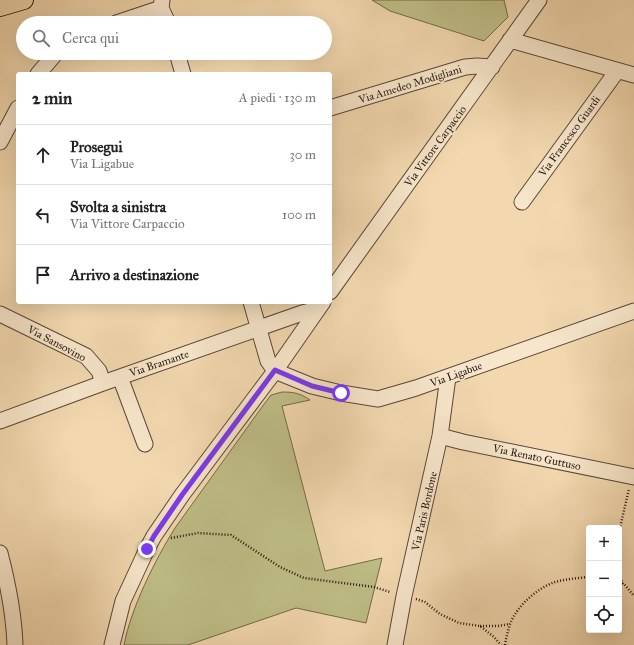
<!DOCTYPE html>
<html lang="it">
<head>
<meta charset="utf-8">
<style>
  :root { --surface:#fff; --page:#f6f6f6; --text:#202124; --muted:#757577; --line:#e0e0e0 }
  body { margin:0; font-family:"IM FELL Great Primer",serif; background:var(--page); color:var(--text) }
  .controls { position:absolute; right:12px; bottom:12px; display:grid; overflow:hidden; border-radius:4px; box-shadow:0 4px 16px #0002 }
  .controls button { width:36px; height:36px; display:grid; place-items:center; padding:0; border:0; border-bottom:1px solid var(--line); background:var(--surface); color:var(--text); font:20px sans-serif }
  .stop { position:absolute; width:12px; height:12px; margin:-9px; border:3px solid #7c3aed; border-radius:50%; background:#fff }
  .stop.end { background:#7c3aed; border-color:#fff; box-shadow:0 1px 4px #0008 }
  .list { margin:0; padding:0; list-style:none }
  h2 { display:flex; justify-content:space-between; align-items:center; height:52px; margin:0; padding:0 16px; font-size:17px }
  h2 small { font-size:13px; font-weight:400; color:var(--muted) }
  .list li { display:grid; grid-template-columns:26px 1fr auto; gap:12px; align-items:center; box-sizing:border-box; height:60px; padding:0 16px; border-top:1px solid var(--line) }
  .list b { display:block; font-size:15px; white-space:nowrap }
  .list p { margin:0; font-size:13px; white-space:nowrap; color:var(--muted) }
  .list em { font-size:13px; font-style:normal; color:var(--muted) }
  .icon { flex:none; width:22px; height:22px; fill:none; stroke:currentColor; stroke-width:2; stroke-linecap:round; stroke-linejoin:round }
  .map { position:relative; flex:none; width:634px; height:645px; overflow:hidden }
  .search { position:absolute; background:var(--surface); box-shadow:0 4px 16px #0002; left:16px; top:16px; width:316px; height:44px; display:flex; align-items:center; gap:10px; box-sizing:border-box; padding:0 14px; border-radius:22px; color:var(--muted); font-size:15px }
  .panel { position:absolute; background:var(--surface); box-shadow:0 4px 16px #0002; left:16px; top:72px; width:316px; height:232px; border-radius:4px }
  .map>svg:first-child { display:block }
  .green { fill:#bfbe87; stroke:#726a4b }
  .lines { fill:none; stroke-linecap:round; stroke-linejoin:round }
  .minor-casing { stroke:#584737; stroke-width:17 }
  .major-casing { stroke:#25170f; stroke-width:20 }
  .path { stroke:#25170f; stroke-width:2.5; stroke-dasharray:1 2; stroke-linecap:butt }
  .minor { stroke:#f7e6cb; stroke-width:15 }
  .major { stroke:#f3d8af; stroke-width:18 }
  .route { stroke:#7c3aed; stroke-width:5 }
  .labels { text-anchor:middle; stroke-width:3.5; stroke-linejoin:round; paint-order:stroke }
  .street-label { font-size:11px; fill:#25170f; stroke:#f7e6cb }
</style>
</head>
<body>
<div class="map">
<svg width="634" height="645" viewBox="0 0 634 645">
  <rect width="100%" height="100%" fill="#f3d8af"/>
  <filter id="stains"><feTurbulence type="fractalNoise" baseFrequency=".005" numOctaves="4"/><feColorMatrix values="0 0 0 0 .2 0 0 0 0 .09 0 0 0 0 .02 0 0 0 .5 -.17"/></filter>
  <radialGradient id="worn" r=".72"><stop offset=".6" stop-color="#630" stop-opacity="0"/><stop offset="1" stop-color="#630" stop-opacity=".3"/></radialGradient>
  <path class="green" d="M372,0H504L508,17L484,41L390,11Z
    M282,392C294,392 300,393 310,400L282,406L325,571L382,558L366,623L296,608L188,645H124C131,608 155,560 175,528L262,407L271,395Z"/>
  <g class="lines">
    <g class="minor-casing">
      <path id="minor" d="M162,0L161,8L168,23
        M116,23L161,8
        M510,40L634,75
        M177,53L183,74
        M38,74L56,53
        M330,108L465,67L477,66L492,67
        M0,142L18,108
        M522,202L617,71
        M330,292L539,0
        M251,302L268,361L275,371L312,386L341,393L378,399L416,388L634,311
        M0,314L86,356L99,371L103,383
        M120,377L145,444
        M0,421L103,383L302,313L318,309
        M440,436L463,442L634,477
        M0,553C8,584 14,614 15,645
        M112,645L123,601L147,549L154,536L182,495L275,371L323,302
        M395,645L404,596L440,436L448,377"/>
    </g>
    <g class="major-casing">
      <path id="major" d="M0,7L24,0"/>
    </g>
    <path class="path" d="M619,532L629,489
      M171,538L198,533L231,535L280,567L304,578L374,587L390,592
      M619,575L623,584
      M619,583L624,584L634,596
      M416,599L425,602L440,614L459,623L480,626L494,637L501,645
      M480,626H498L510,624
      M505,645C506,638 508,631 510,624C517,606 537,588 555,582C566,579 578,578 589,577"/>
    <use href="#minor" class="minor"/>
    <use href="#major" class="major"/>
  </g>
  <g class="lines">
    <path class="route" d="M147,549L154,536L182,495L275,370L312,386L341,393"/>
  </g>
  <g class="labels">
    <g class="street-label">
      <text transform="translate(410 84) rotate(-17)" y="4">Via Amedeo Modigliani</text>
      <text transform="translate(569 136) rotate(-54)" y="4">Via Francesco Guardi</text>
      <text transform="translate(435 146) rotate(-54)" y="4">Via Vittore Carpaccio</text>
      <text transform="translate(57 343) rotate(28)" y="4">Via Sansovino</text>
      <text transform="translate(159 363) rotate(-19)" y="4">Via Bramante</text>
      <text transform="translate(456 374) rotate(-20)" y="4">Via Ligabue</text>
      <text transform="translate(537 457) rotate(12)" y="4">Via Renato Guttuso</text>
      <text transform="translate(424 511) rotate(-77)" y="4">Via Paris Bordone</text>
    </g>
  </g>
  <rect width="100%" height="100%" filter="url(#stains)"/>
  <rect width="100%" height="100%" fill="url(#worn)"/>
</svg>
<div class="controls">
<button>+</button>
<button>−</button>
<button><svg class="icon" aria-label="locate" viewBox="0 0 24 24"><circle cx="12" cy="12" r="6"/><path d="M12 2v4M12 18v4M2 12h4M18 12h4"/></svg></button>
</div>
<div class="stop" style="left:341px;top:393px"></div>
<div class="stop end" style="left:147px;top:549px"></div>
<div class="search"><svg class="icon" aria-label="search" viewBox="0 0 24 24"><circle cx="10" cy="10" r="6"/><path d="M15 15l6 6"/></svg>Cerca qui</div>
<section class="panel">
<h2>2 min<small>A piedi · 130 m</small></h2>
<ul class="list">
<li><svg class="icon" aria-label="ahead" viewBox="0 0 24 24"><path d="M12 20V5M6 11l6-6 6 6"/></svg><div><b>Prosegui</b><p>Via Ligabue</p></div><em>30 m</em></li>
<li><svg class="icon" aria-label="left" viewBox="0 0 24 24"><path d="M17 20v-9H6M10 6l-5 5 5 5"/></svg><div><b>Svolta a sinistra</b><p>Via Vittore Carpaccio</p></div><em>100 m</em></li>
<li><svg class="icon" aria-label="arrive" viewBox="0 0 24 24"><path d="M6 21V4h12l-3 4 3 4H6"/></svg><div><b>Arrivo a destinazione</b></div></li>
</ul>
</section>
</div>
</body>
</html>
